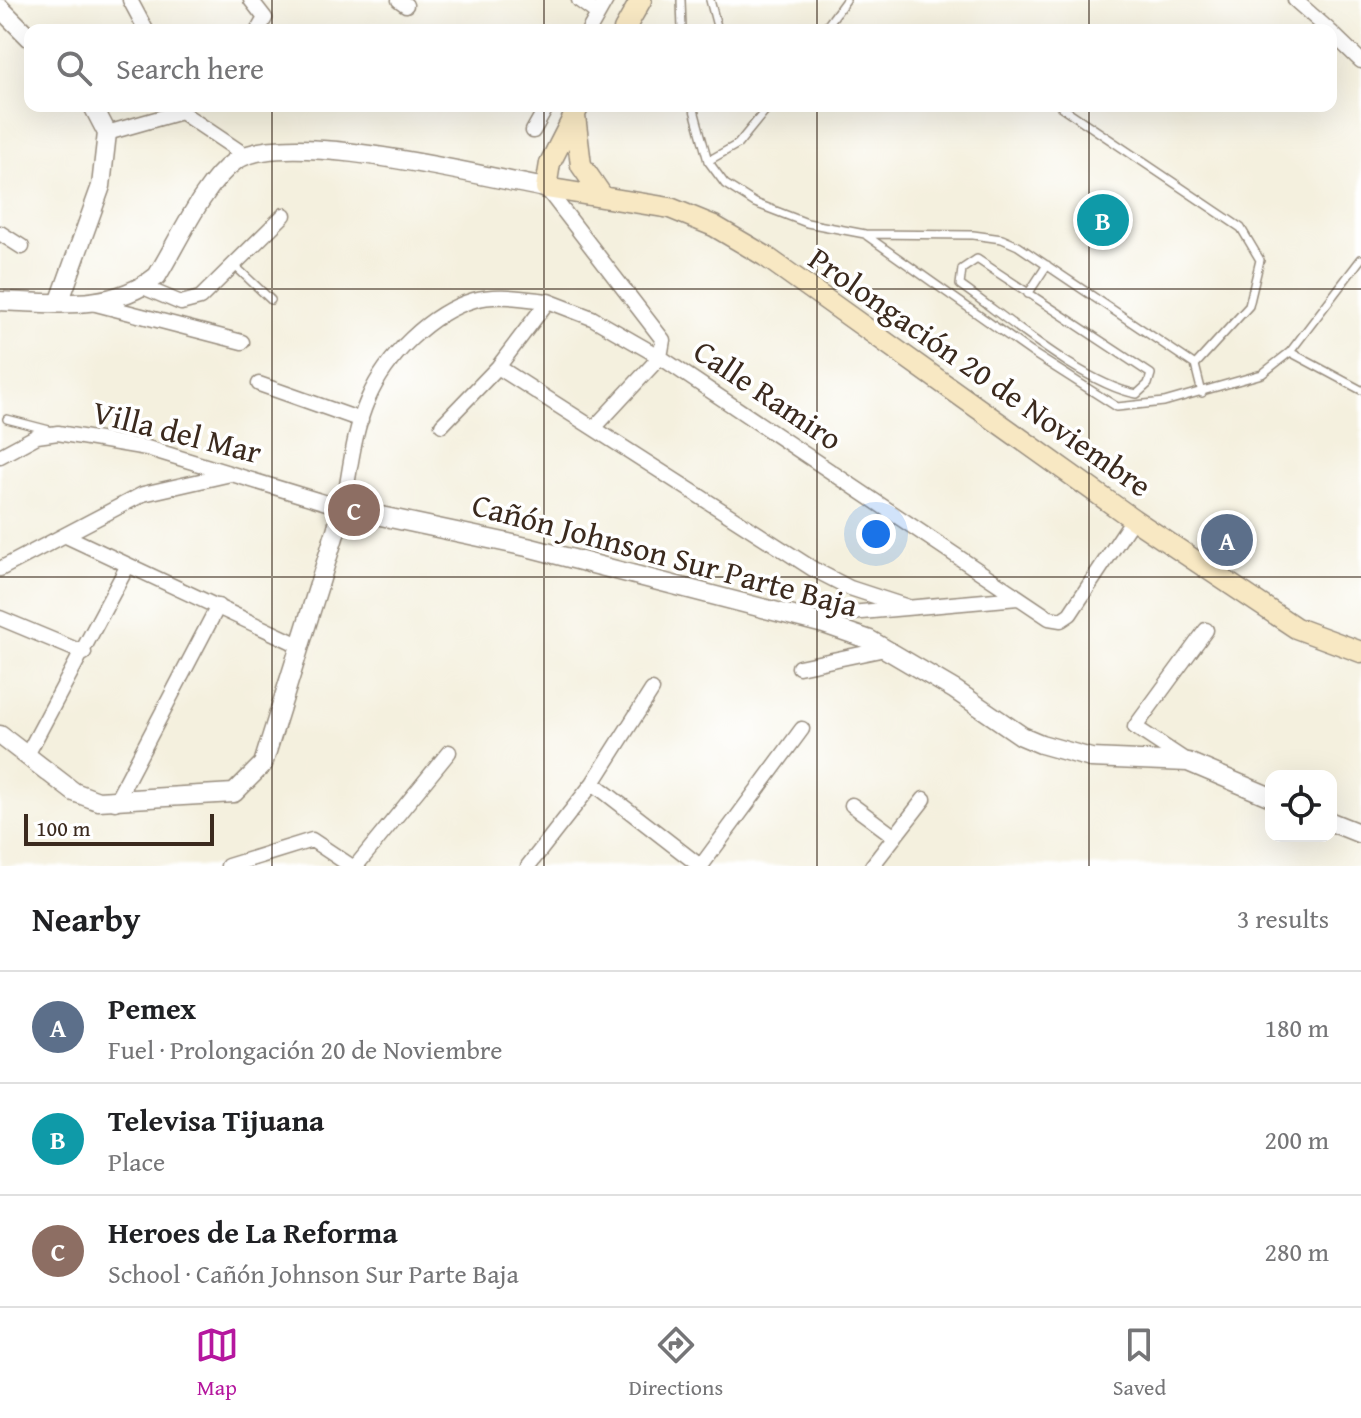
<!DOCTYPE html>
<html lang="en">
<head>
<meta charset="utf-8">
<style>
  :root { --surface:#fff; --page:#f2f2f2; --text:#202124; --muted:#757577; --line:#e0e0e0; --accent:#b5179e }
  body { margin:0; font-family:"Gentium Book Plus",serif; background:var(--page); color:var(--text) }
  .controls { position:absolute; right:24px; bottom:24px; display:grid; overflow:hidden; border-radius:16px; box-shadow:0 8px 32px #0002 }
  .controls button { width:72px; height:72px; display:grid; place-items:center; padding:0; border:0; border-bottom:2px solid var(--line); background:var(--surface); color:var(--text); font:40px sans-serif }
  .scale { position:absolute; left:24px; bottom:20px; width:190px; box-sizing:border-box; padding-left:8px; border:4px solid #3b2a1e; border-top:0; font-size:22px; line-height:28px; white-space:nowrap; color:#3b2a1e; -webkit-text-stroke:6px #fff; paint-order:stroke }
  .you { position:absolute; left:876px; top:534px; width:28px; height:28px; margin:-20px; border:6px solid #fff; border-radius:50%; background:#1a73e8; box-shadow:0 0 0 12px #1a73e833 }
  .badge { display:grid; place-items:center; width:52px; height:52px; border-radius:50%; background:var(--accent); color:#fff; font-size:26px; font-weight:700 }
  .pin { position:absolute; translate:-50% -50%; border:4px solid #fff; box-shadow:0 2px 8px #0006 }
  .list { margin:0; padding:0; list-style:none }
  h2 { display:flex; justify-content:space-between; align-items:center; height:104px; margin:0; padding:0 32px; font-size:34px }
  h2 small { font-size:26px; font-weight:400; color:var(--muted) }
  .list li { display:grid; grid-template-columns:52px 1fr auto; gap:24px; align-items:center; box-sizing:border-box; height:112px; padding:0 32px; border-top:2px solid var(--line) }
  .list b { display:block; font-size:30px; white-space:nowrap }
  .list p { margin:0; font-size:26px; white-space:nowrap; color:var(--muted) }
  .list em { font-size:26px; font-style:normal; color:var(--muted) }
  .icon { flex:none; width:44px; height:44px; fill:none; stroke:currentColor; stroke-width:2; stroke-linecap:round; stroke-linejoin:round }
  .map { position:relative; flex:none; width:1361px; height:866px; overflow:hidden }
  .search { position:absolute; background:var(--surface); box-shadow:0 8px 32px #0002; left:24px; right:24px; top:24px; height:88px; display:flex; align-items:center; gap:20px; box-sizing:border-box; padding:0 28px; border-radius:16px; color:var(--muted); font-size:30px }
  .sheet { height:440px; background:var(--surface) }
  nav { display:flex; justify-content:space-around; align-items:center; box-sizing:border-box; height:112px; border-top:2px solid var(--line); background:var(--surface); font-size:22px; color:var(--muted) }
  nav a { display:grid; justify-items:center; gap:4px }
  nav .on { color:var(--accent) }
  .map>svg:first-child { display:block }
  .lines { fill:none; stroke-linecap:round; stroke-linejoin:round }
  .service-casing { stroke:#988d7e; stroke-width:10 }
  .minor-casing { stroke:#988d7e; stroke-width:17 }
  .tertiary-casing { stroke:#988d7e; stroke-width:21 }
  .secondary-casing { stroke:#988d7e; stroke-width:23 }
  .service { stroke:#fff; stroke-width:7 }
  .minor { stroke:#fff; stroke-width:14 }
  .tertiary { stroke:#fff; stroke-width:18 }
  .secondary { stroke:#f8e8c3; stroke-width:20 }
  .grid { fill:none; stroke:#3b2a1e; stroke-width:2; stroke-opacity:0.55 }
  .labels { text-anchor:middle; stroke-width:7; stroke-linejoin:round; paint-order:stroke }
  .street-label { font-size:32px; fill:#3b2a1e; stroke:#fff }
</style>
</head>
<body>
<div class="map">
<svg width="1361" height="866" viewBox="0 0 1361 866">
  <rect width="100%" height="100%" fill="#fff"/>
  <filter id="ink" filterUnits="userSpaceOnUse"><feTurbulence type="fractalNoise" baseFrequency=".0125" numOctaves="2"/><feDisplacementMap in="SourceGraphic" scale="16" xChannelSelector="R" yChannelSelector="G"/><feConvolveMatrix kernelMatrix="1 2 1 2 8 2 1 2 1" color-interpolation-filters="sRGB"/></filter>
  <filter id="wash" filterUnits="userSpaceOnUse"><feTurbulence type="fractalNoise" baseFrequency=".006" numOctaves="4" result="noise"/><feDisplacementMap in="SourceGraphic" scale="32" xChannelSelector="R" yChannelSelector="G"/><feGaussianBlur stdDeviation="1.8" result="paint"/><feColorMatrix in="noise" values="0 0 0 0 0 0 0 0 0 0 0 0 0 0 0 0 0 1.4 0 .05"/><feComposite in="paint" operator="in"/></filter>
  <g filter="url(#wash)">
    <rect width="100%" height="100%" fill="#f4f0de"/>
  </g>
  <g filter="url(#ink)">
    <g class="lines">
      <g class="service-casing">
        <path id="service" d="M681,0L682,30
          M710,0L718,30
          M824,30L846,0
          M693,106L708,161L725,184L755,203L807,223L865,234L973,235L1002,239L1018,246L1195,365L1202,393
          M1060,106L1241,228L1260,260L1249,306L1195,365
          M708,161L738,144L769,106
          M867,236L1031,352L1117,407L1164,402L1262,374L1290,352L1361,259
          M977,259L1151,374L1148,384L1137,394C1083,384 1006,317 960,285L962,269Z
          M234,265L271,300
          M1028,294L1047,265
          M1290,352L1361,390
          M7,419L49,430"/>
      </g>
      <g class="minor-casing">
        <path id="minor" d="M130,0L146,30
          M251,0L265,18L258,30
          M399,0L406,5
          M579,0L598,14
          M1295,0L1329,30
          M589,30L606,0
          M1331,32L1361,61
          M178,106L181,112L245,155
          M533,131L547,106
          M107,133L181,112
          M546,188L663,340L660,357L1049,618L1061,620L1070,614L1133,519
          M0,233L22,247
          M143,287L181,303L200,298L284,215
          M548,301L592,318L660,357L594,428
          M92,303L242,342
          M498,367L813,569L850,588L908,607
          M259,384L361,420
          M0,456L37,436L58,433L147,448L343,508C350,472 353,433 368,399C386,357 430,313 474,300C498,293 524,299 548,301L498,367L442,425
          M66,536L301,646
          M0,569L143,494L231,474
          M0,618L84,653
          M824,624L839,614L1018,598
          M799,667L885,649
          M27,755L128,565
          M1188,762L1135,727L1206,630
          M593,783L700,866
          M115,803L218,606
          M852,805L895,837
          M228,866L312,840L351,866
          M356,866L449,752
          M528,866L593,783L652,690
          M701,866L802,729
          M872,866L924,799"/>
      </g>
      <g class="tertiary-casing">
        <path id="tertiary" d="M0,8L30,38
          M0,301C54,303 112,312 157,276C178,242 203,184 235,161C285,126 483,177 546,188
          M59,303L101,186L107,133L93,106
          M0,735L74,792L98,801L234,793L263,764L343,508L527,547L824,624L870,640L955,690L1022,736L1041,744L1091,758L1188,762L1271,797
          M1331,822L1361,834"/>
      </g>
      <g class="secondary-casing">
        <path id="secondary" d="M624,30L641,0
          M579,106L550,163L546,188L670,208L714,226L765,256L1133,519L1296,628L1361,652
          M575,116L581,165L603,197"/>
      </g>
      <use href="#service" class="service"/>
      <use href="#minor" class="minor"/>
      <use href="#tertiary" class="tertiary"/>
      <use href="#secondary" class="secondary"/>
    </g>
  </g>
  <path class="grid" d="M272,0V30M544,0V30M817,0V30M1089,0V30M272,106V866M544,106V866M817,106V866M1089,106V866M0,289H1361M0,577H1361"/>
  <g class="labels">
    <g class="street-label">
      <text transform="translate(980 372) rotate(35)" y="11">Prolongación 20 de Noviembre</text>
      <text transform="translate(768 395) rotate(34)" y="11">Calle Ramiro</text>
      <text transform="translate(177 432) rotate(14)" y="11">Villa del Mar</text>
      <text transform="translate(665 555) rotate(15)" y="11">Cañón Johnson Sur Parte Baja</text>
    </g>
  </g>
</svg>
<div class="controls">
<button><svg class="icon" aria-label="locate" viewBox="0 0 24 24"><circle cx="12" cy="12" r="6"/><path d="M12 2v4M12 18v4M2 12h4M18 12h4"/></svg></button>
</div>
<div class="scale">100 m</div>
<div class="you"></div>
<div class="pin badge" style="left:1227px;top:540px;background:#5c6f8a">A</div>
<div class="pin badge" style="left:1103px;top:220px;background:#0f9aa8">B</div>
<div class="pin badge" style="left:354px;top:510px;background:#8d6e63">C</div>
<div class="search"><svg class="icon" aria-label="search" viewBox="0 0 24 24"><circle cx="10" cy="10" r="6"/><path d="M15 15l6 6"/></svg>Search here</div>
</div>
<section class="sheet">
<h2>Nearby<small>3 results</small></h2>
<ul class="list">
<li><span class="badge" style="background:#5c6f8a">A</span><div><b>Pemex</b><p>Fuel · Prolongación 20 de Noviembre</p></div><em>180 m</em></li>
<li><span class="badge" style="background:#0f9aa8">B</span><div><b>Televisa Tijuana</b><p>Place</p></div><em>200 m</em></li>
<li><span class="badge" style="background:#8d6e63">C</span><div><b>Heroes de La Reforma</b><p>School · Cañón Johnson Sur Parte Baja</p></div><em>280 m</em></li>
</ul>
</section>
<nav>
<a class="on"><svg class="icon" aria-label="map" viewBox="0 0 24 24"><path d="M3 6l6-2 6 2 6-2v14l-6 2-6-2-6 2zM9 4v14M15 6v14"/></svg>Map</a>
<a><svg class="icon" aria-label="directions" viewBox="0 0 24 24"><path d="M12 3l9 9-9 9-9-9zM9 14v-3h6M13 9l2 2-2 2"/></svg>Directions</a>
<a><svg class="icon" aria-label="saved" viewBox="0 0 24 24"><path d="M7 4h10v16l-5-4-5 4z"/></svg>Saved</a>
</nav>
</body>
</html>
